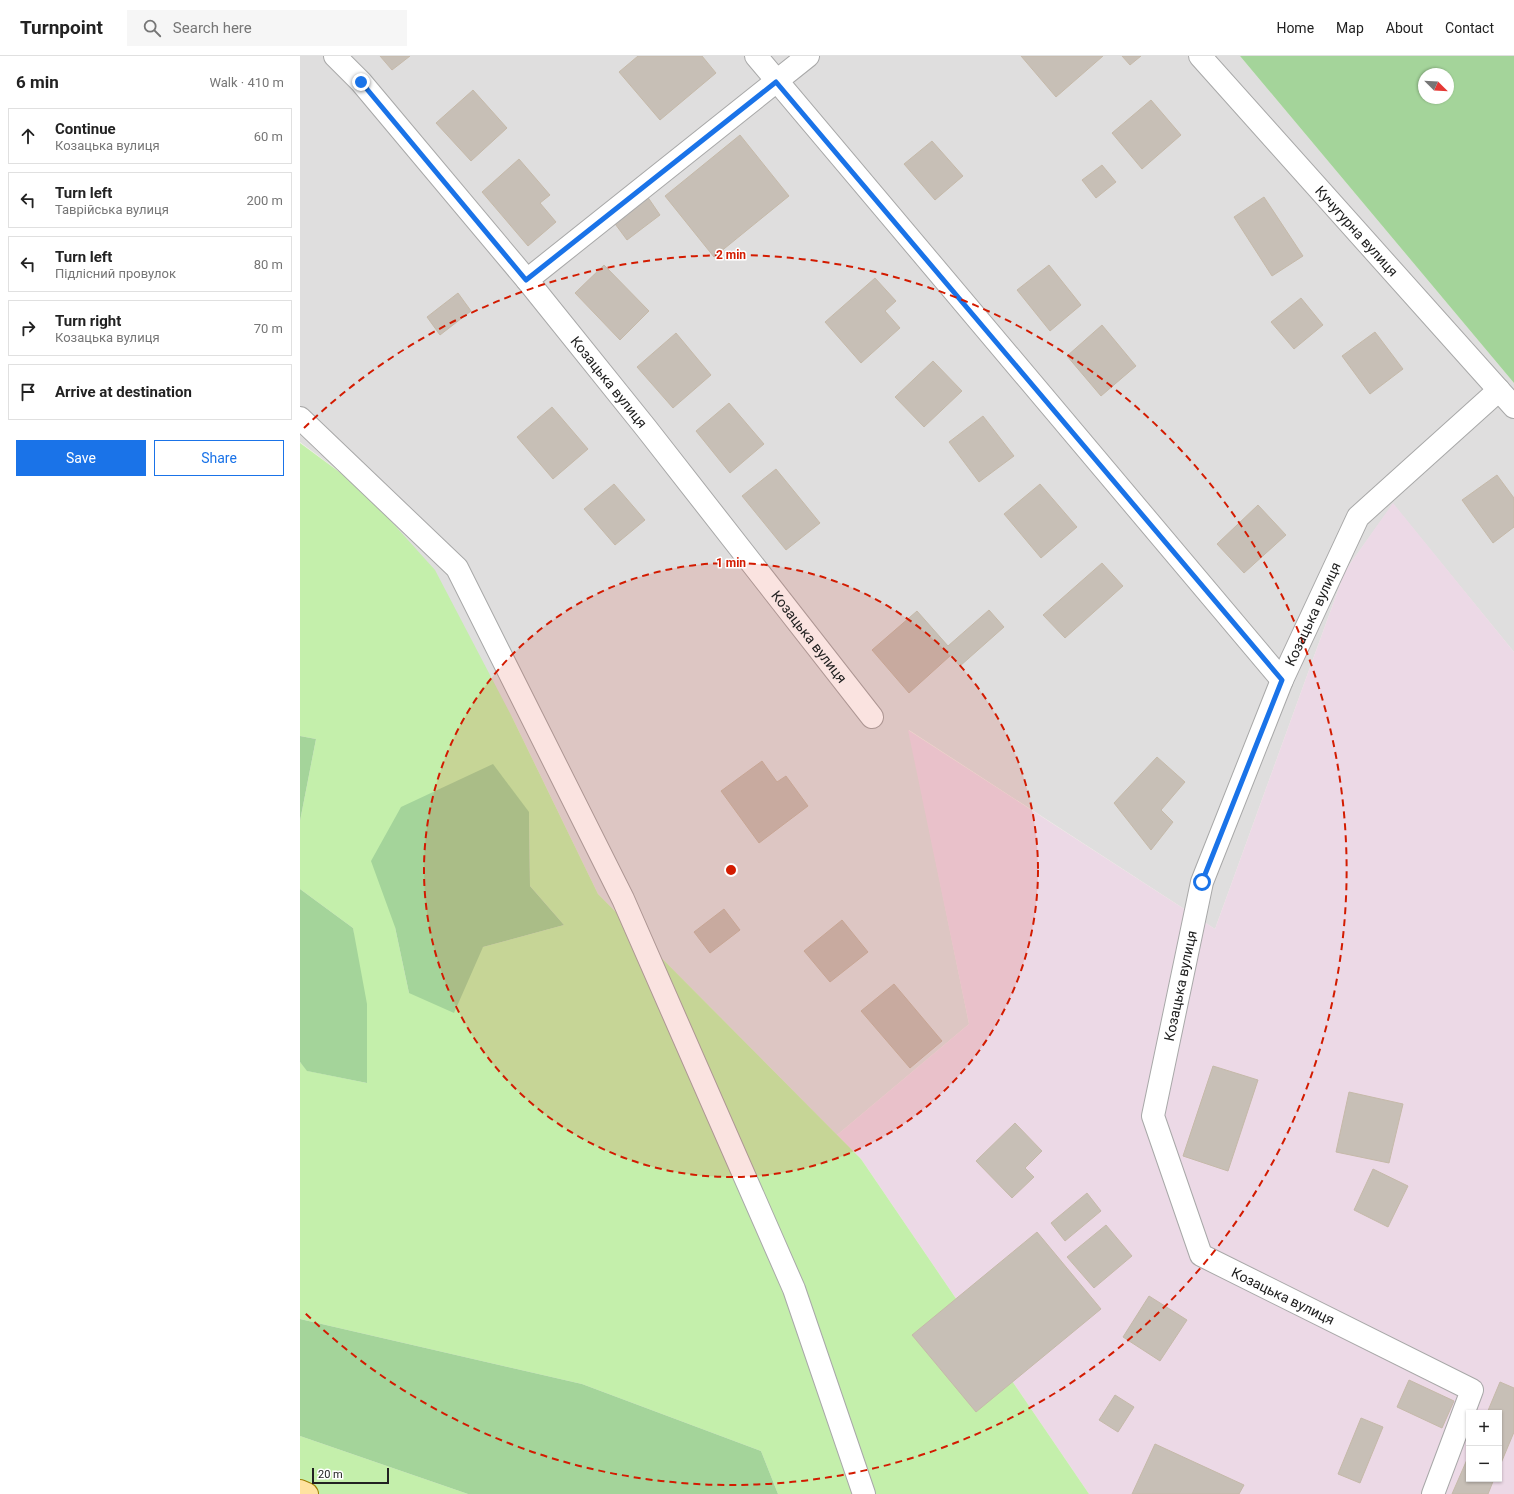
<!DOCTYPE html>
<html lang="en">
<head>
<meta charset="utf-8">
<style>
  :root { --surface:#fff; --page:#f6f6f6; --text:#222; --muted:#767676; --line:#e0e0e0; --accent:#1a73e8 }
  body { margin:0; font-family:Roboto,sans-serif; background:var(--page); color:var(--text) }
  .controls { position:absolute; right:12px; bottom:12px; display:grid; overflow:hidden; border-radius:0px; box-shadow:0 1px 3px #0004 }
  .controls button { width:36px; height:36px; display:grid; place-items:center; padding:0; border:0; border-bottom:1px solid var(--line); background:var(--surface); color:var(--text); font:20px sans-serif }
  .compass { position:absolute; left:1118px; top:12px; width:36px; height:36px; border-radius:50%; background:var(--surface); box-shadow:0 1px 3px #0004; rotate:114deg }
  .scale { position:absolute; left:12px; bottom:10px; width:77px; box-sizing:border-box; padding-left:4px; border:2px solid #212121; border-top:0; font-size:11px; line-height:14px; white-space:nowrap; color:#212121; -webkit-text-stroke:3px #fff; paint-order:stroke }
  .stop { position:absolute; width:12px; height:12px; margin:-9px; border:3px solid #1a73e8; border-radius:50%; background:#fff }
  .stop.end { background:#1a73e8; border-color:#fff; box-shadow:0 1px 4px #0008 }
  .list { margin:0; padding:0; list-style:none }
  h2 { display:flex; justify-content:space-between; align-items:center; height:52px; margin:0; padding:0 16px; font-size:17px }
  h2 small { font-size:13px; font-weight:400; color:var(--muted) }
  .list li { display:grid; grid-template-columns:26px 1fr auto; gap:12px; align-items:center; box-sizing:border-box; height:56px; margin:0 8px 8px; padding:0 8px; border:1px solid var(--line); border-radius:0px }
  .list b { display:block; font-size:15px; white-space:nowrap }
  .list p { margin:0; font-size:13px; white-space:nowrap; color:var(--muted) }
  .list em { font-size:13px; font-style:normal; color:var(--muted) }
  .actions { display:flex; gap:8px; padding:12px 16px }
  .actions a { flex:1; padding:9px 0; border:1px solid var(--accent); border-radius:0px; text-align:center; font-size:14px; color:var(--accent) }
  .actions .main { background:var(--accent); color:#fff }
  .icon { flex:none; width:22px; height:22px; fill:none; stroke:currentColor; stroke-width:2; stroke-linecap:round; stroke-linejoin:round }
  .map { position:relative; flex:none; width:1214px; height:1438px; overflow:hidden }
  header { display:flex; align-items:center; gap:24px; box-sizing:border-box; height:56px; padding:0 20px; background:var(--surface); border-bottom:1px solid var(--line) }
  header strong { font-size:19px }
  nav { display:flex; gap:22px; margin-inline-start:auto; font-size:14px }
  .search { width:280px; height:36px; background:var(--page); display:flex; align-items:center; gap:10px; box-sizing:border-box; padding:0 14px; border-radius:0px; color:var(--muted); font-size:15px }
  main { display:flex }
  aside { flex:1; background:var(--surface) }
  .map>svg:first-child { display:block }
  .residential { fill:#dfdede }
  .industrial { fill:#ecd9e6; fill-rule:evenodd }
  .grass { fill:#c4efab; fill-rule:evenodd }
  .forest { fill:#a4d49a; fill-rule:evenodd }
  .building { fill:#c7bfb6; stroke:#c5b9a9 }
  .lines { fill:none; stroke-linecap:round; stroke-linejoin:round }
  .minor-casing { stroke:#a8a8a8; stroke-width:24 }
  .primary-casing { stroke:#9f7e00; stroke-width:24 }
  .minor { stroke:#fff; stroke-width:22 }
  .primary { stroke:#ffe2a0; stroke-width:22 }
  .route { stroke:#1a73e8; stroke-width:5 }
  .ring { fill:none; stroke:#d31b00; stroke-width:2; stroke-dasharray:7 5 }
  .labels { text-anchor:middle; stroke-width:3; stroke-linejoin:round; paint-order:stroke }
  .street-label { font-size:14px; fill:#212121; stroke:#fff }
  .centre { fill:#d31b00; stroke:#fff; stroke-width:2 }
  .ring-label { font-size:12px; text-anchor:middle; font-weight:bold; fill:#d31b00; stroke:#fff; stroke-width:3; stroke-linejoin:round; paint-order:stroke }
</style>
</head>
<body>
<header>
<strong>Turnpoint</strong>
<div class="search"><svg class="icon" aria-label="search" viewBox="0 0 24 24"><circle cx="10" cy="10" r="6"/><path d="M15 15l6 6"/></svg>Search here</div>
<nav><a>Home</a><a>Map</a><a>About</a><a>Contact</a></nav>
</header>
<main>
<aside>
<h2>6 min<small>Walk · 410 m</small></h2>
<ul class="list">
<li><svg class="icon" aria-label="ahead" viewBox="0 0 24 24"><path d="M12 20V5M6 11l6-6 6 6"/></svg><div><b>Continue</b><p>Козацька вулиця</p></div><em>60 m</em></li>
<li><svg class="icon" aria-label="left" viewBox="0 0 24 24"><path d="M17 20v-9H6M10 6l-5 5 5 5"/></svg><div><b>Turn left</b><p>Таврійська вулиця</p></div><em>200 m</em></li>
<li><svg class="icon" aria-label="left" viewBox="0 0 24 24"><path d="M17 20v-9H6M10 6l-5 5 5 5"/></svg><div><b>Turn left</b><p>Підлісний провулок</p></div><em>80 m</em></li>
<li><svg class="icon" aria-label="right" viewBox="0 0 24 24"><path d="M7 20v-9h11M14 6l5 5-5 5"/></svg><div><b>Turn right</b><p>Козацька вулиця</p></div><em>70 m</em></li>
<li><svg class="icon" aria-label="arrive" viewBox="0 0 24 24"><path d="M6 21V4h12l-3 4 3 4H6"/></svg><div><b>Arrive at destination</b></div></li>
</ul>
<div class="actions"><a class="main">Save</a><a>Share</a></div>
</aside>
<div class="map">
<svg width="1214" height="1438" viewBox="0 0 1214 1438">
  <rect width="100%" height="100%" fill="#f2f0e8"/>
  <path class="residential" d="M0,0H940L1214,327V596L1093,448L1045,515L915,873L609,674L669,968L537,1079L298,838L212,661L61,432L0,386Z"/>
  <path class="industrial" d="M1093,447L1214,596V1438H789L561,1103L537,1079L669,968L608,674L915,873L1045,515ZM1169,1357H1199V1423H1169Z"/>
  <path class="grass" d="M0,387L61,432L135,514L212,661L298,838L561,1103L789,1438H478L461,1395L282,1328L0,1263V1006L8,1015L67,1027L53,872L0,833V765L16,683L0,680ZM229,756L230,830L264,869L183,891L109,937L95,871Z
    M0,1380L168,1438H0Z"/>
  <path class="forest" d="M940,0H1214V327ZM1124,18H1148V42H1124Z
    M0,680L16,683L0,765Z
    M193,708L229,756L230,830L264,869L183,891L154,957L109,937L95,871L71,805L101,751Z
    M0,833L53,872L67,948V1027L7,1015L0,1006Z
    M0,1263L282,1328L461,1395L478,1438H168L0,1380Z"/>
  <path class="building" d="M80,0H110L92,14Z
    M338,0H402L416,17L360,64L319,16Z
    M721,0H803L756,41Z
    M822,0H841L830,9Z
    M173,34L207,72L171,105L136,67Z
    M851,44L881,79L842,113L812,77Z
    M440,79L489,140L414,201L365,140Z
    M632,85L663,120L635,144L604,108Z
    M219,103L250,139L240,147L256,166L228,190L182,136Z
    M802,109L816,126L796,142L782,124Z
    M347,140L360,159L327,184L313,165Z
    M964,141L1003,200L972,220L934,161Z
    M304,209L349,255L320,284L275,237Z
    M749,209L781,249L750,275L717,234Z
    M575,222L596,245L585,255L600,272L561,307L525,266Z
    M158,237L171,255L140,279L127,261Z
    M1001,242L1023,269L994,293L971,266Z
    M802,269L836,310L801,340L767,300Z
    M1075,276L1103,313L1070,338L1042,300Z
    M376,277L411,319L373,352L337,311Z
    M633,305L662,335L624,371L595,341Z
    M429,347L464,388L430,417L396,375Z
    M252,351L288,393L253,423L217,381Z
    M683,360L714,400L679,426L649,386Z
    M476,413L520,467L486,494L442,440Z
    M1197,419L1214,442V471L1193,487L1162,444Z
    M314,428L345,464L315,489L284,453Z
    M740,428L777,471L741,502L704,458Z
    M958,449L986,479L944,517L917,488Z
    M802,507L823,530L765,582L743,559Z
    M689,554L704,571L660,610L651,599L609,637L572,594L617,555L648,590Z
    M857,701L885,726L861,754L873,766L851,794L814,747Z
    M462,705L477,726L486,720L508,750L459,787L421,735Z
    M424,853L440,874L410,897L394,876Z
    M542,864L568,896L530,926L504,895Z
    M594,928L642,985L610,1012L561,955Z
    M913,1010L958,1024L928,1115L883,1100Z
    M1049,1036L1103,1048L1089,1107L1036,1096Z
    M715,1067L742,1095L725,1112L734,1121L712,1142L676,1105Z
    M1073,1113L1108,1130L1088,1171L1054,1154Z
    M787,1137L801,1155L765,1185L751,1167Z
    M806,1169L832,1200L794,1232L767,1201Z
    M737,1176L801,1253L676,1356L612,1279Z
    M849,1240L887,1264L860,1305L823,1281Z
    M1109,1324L1154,1345L1142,1372L1097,1351Z
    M1200,1326L1214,1332V1376L1199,1412V1357H1187Z
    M815,1339L834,1351L818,1376L799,1364Z
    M1061,1362L1083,1371L1060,1427L1038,1418Z
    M855,1388L944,1429L939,1438H832Z
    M1169,1399V1423H1194L1188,1438H1152Z"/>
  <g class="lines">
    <g class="minor-casing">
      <g id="minor">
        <path id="s1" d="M35,0L61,26L227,224L346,372L572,661"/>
        <path d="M456,0L982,624"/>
        <path id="s2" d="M900,0L1214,351"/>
        <path d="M227,224L508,0"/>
        <path d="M0,362L157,512L323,843L494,1233L564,1438"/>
        <path id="s3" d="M1133,1438L1172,1334L901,1199L853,1060L902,826L982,624L1058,461L1199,334"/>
      </g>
    </g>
    <g class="primary-casing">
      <path id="primary" d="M0,1435L7,1438"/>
    </g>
    <use href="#minor" class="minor"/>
    <use href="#primary" class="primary"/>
  </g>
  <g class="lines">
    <path class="route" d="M61,26L226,224L476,26L982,624L902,826"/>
  </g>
  <circle cx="431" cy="814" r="307" fill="#d31b00" fill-opacity=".12"/>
  <g class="ring">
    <circle cx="431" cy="814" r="307"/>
    <path d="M4 372A615 615 0 1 1 4 1256"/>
  </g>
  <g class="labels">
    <g class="street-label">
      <text dy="5" stroke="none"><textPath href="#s2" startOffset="235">Кучугурна вулиця</textPath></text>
      <text dy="5" stroke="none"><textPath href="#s1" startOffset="426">Козацька вулиця</textPath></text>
      <text dy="5" stroke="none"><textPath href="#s3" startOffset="1090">Козацька вулиця</textPath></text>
      <text dy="5" stroke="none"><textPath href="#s1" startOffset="750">Козацька вулиця</textPath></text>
      <text dy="5" stroke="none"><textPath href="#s3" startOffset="694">Козацька вулиця</textPath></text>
      <text transform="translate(983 1240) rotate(26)" y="5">Козацька вулиця</text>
    </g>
  </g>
  <circle cx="431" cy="814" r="6" class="centre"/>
  <g class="ring-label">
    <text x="431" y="203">2 min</text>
    <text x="431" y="511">1 min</text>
  </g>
</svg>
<div class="controls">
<button>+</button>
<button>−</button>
</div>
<svg class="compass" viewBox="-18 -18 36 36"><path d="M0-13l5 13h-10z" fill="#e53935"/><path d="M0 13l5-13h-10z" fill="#767676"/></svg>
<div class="scale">20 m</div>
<div class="stop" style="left:902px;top:826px"></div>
<div class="stop end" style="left:61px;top:26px"></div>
</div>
</main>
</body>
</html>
